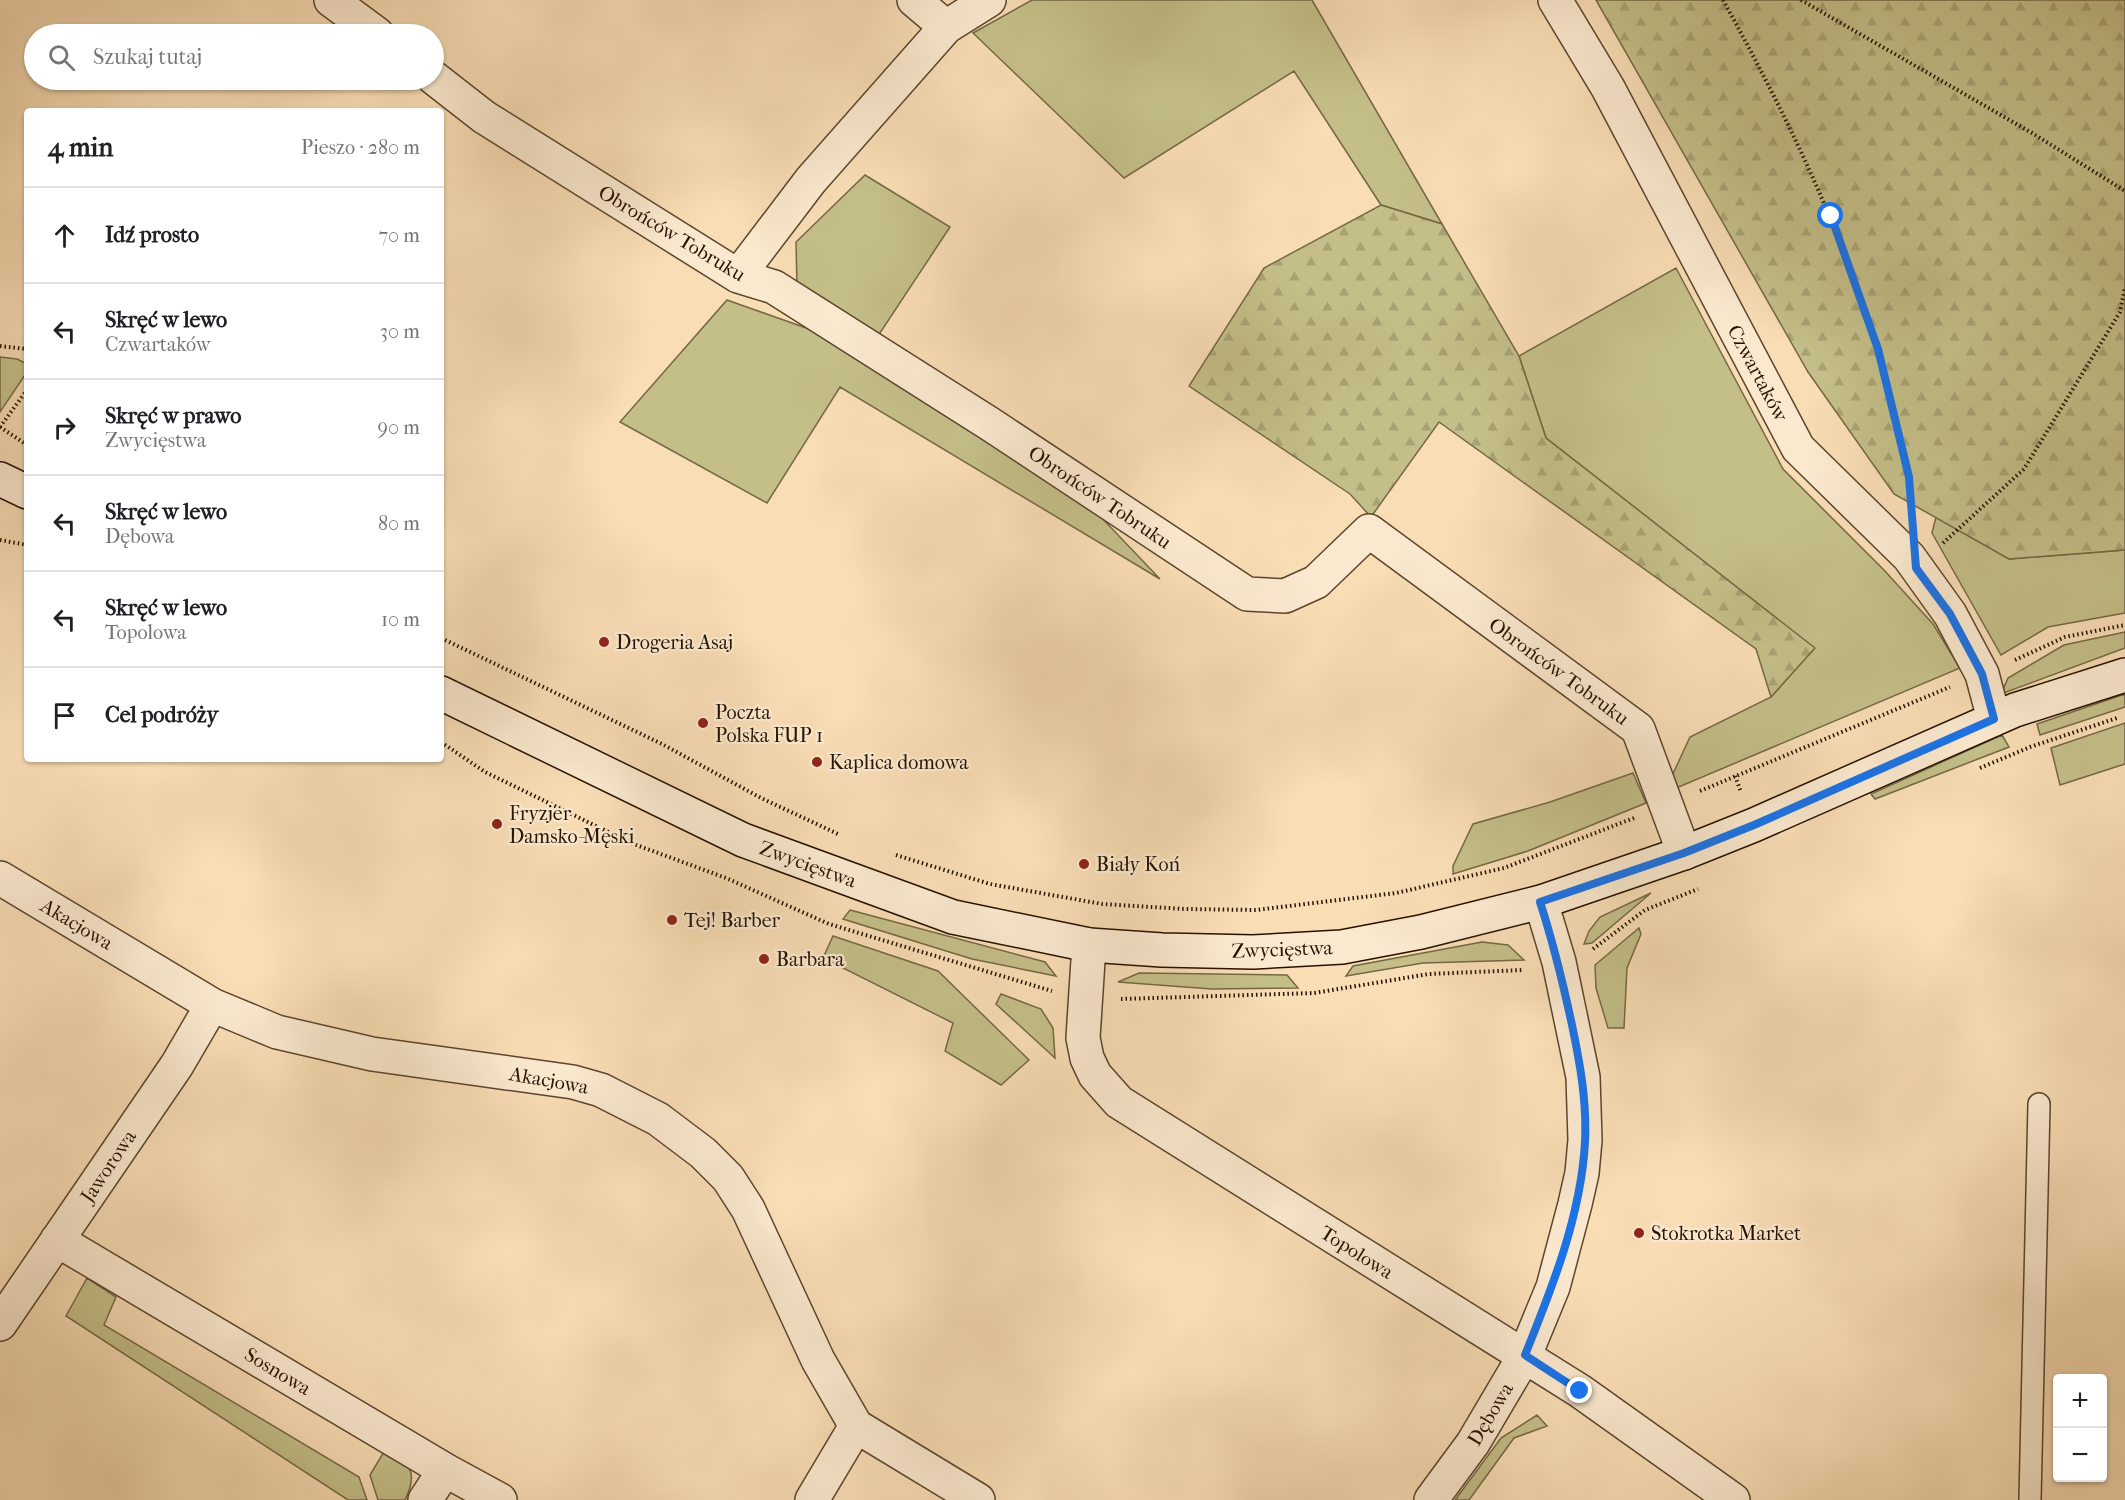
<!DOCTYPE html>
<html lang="pl">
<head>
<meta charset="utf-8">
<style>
  :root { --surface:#fff; --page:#f2f2f2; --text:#202124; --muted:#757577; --line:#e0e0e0 }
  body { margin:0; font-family:"IM FELL French Canon",serif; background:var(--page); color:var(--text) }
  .controls { position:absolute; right:18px; bottom:18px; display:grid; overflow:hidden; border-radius:6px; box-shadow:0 2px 4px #0004 }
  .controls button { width:54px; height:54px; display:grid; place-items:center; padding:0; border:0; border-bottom:2px solid var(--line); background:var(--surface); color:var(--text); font:30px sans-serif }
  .stop { position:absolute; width:18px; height:18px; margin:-14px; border:4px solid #1a73e8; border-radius:50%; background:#fff }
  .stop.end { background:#1a73e8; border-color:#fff; box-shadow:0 2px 6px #0008 }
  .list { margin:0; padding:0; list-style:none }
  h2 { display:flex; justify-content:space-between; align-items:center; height:78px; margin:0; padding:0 24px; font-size:26px }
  h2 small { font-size:20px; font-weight:400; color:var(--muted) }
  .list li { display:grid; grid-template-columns:39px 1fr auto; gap:18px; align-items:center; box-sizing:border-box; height:96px; padding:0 24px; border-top:2px solid var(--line) }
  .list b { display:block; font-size:22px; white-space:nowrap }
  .list p { margin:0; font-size:20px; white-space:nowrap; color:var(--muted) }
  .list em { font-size:20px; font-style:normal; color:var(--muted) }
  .icon { flex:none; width:33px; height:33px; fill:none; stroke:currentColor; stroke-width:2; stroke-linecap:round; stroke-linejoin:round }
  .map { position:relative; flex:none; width:2125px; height:1500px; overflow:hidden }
  .search { position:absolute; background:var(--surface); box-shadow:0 2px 4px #0004; left:24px; top:24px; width:420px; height:66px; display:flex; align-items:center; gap:15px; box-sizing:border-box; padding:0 21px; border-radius:33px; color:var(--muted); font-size:22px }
  .panel { position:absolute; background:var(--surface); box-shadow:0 2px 4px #0004; left:24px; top:108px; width:420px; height:654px; border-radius:6px }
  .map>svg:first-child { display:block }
  .grass { fill:#c4bf89; stroke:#756844; stroke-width:1.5 }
  .forest { fill:url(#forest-firs); stroke:#756844; stroke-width:1.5 }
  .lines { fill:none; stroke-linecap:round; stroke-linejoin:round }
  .service-casing { stroke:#5b452d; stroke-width:24 }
  .minor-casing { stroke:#5b452d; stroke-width:36 }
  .secondary-casing { stroke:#261200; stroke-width:36 }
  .path { stroke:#261200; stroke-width:4; stroke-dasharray:1.5 3; stroke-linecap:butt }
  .service { stroke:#fbe9cf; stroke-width:21 }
  .minor { stroke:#fbe9cf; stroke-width:33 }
  .secondary { stroke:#fbe9cf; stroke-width:33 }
  .route { stroke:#1a73e8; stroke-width:8 }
  .poi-dot { fill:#8f2418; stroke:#fbe9cf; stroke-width:2 }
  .labels { text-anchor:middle; stroke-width:4.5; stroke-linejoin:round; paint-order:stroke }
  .street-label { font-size:20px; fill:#261200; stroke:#fbe9cf }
  .poi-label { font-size:20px; fill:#261200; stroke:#fbe9cf; text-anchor:start }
</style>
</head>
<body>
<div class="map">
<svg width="2125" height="1500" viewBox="0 0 2125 1500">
  <defs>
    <pattern id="forest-firs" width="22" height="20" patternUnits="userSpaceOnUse" patternTransform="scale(1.5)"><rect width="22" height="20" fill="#c4bf89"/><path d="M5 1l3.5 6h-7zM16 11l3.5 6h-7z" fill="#a8a374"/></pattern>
  </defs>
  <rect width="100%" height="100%" fill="#f9ddb5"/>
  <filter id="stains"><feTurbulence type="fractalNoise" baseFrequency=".00333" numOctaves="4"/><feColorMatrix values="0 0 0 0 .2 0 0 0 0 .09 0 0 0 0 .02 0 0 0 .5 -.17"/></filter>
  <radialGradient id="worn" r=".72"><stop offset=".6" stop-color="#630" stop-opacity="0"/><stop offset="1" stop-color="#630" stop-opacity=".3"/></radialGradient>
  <path class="grass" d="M1032,0H1312L1442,224L1381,205L1294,71L1124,178L973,33Z
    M865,175L950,227L878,336L797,286L796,242Z
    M1676,268L1783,469L1884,570L1933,624L1960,668L1674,789L1671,778L1690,737L1771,697L1814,648L1546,438L1519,356Z
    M727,300L826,335L1099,515L1160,579L840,387L767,503L620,422Z
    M0,357L17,359L27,364V372L0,412Z
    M1936,517L2009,559L2125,550V613L2048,627L2001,655L1932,533Z
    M2125,632V648L2001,694L2008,678L2064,645Z
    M2125,694V707L2040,735L2037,724Z
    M2125,723V764L2060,785L2051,748Z
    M2002,735L2009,747L1875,799L1871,794Z
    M1633,773L1646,803L1528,851L1453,874V866L1473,824L1550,802Z
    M1651,893L1592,943L1584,944L1589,931L1600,917Z
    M850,910L1045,962L1056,976L972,959L843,919Z
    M1639,928L1641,934L1627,968L1624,1028H1608L1596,988L1595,965Z
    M833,936L938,971L1029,1060L1001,1085L945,1051L953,1023L823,958Z
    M1482,942L1508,945L1524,960L1423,963L1346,976L1353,966Z
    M1139,973L1287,975L1298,988L1212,989L1118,982Z
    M1001,994L1041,1009L1053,1028L1055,1058L996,1004Z
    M87,1278L116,1297L104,1325L359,1477L367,1500H348L66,1316Z
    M1537,1415L1547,1426L1514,1438L1469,1500H1455L1501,1438Z
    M385,1450C410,1464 419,1471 405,1500H378L370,1475Z"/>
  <path class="forest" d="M1596,0H2125V550L2009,559L1894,494L1808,372Z
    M1381,205L1442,224L1519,356L1546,438L1815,648L1771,697L1756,649L1439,422L1371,517L1350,494L1189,386L1264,268Z"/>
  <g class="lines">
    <g class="service-casing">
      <path id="service" d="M2030,1500L2039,1104"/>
    </g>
    <g class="minor-casing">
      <path id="minor" d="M331,0L377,34
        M914,0L946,27
        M1555,0L1608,88L1798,448L1909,557L1950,614L1982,674L1994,719
        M434,78L484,117L738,276L774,287L990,424L1247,594L1285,596L1316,582L1369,531L1638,729L1684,853
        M738,276L811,180L946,27L989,0
        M0,878L212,1005L277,1032L372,1054L573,1082L601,1090L658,1119L703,1153L728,1178L748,1209L818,1360L856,1426L978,1500
        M1089,945L1083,1038L1087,1058L1095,1075L1119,1102L1580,1391L1733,1500
        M57,1240L445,1470L500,1500
        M0,1324L177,1065L212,1005
        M425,1500L445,1470
        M812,1500L856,1426
        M1431,1500L1473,1443L1525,1355L1553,1287L1575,1204L1582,1173L1585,1140L1583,1077L1559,962L1541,902"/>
    </g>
    <g class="secondary-casing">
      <path id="secondary" d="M0,479L27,492
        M441,693L743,840L953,917L1089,945L1162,950L1253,952L1342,947L1421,932L1541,902L1684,853L1754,825L2015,710L2125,675"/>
    </g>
    <path class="path" d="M1723,0C1794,129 1856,258 1891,401C1899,437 1909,471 1911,508
      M1801,0L2032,133L2125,191
      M0,346L27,349
      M0,427L27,390
      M0,427L27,445
      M0,540L27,545
      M1943,543L2024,469L2120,312L2125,288
      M441,638L662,744L761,798L838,834
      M2015,660L2065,637L2125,625
      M441,742L485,772L631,843L726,878L829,924L1052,991
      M1980,768L2030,747L2117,718
      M1735,776L1741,792
      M1700,791L1950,687
      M896,855L990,884L1102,904L1185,909L1256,910L1396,893L1504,868L1634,818
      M1593,949L1645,910L1698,889
      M1121,999L1314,993L1429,974L1523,970"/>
    <use href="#service" class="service"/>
    <use href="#minor" class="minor"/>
    <use href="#secondary" class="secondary"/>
  </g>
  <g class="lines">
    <path class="route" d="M1580,1391L1525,1355C1552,1288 1581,1216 1585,1142C1587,1102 1580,1063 1572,1025C1563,983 1553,942 1540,902L1684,853L1754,825L1994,719L1982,674L1950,614L1916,568L1909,477L1878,349L1831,216"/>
  </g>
  <g class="poi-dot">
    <circle cx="604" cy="642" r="6"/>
    <circle cx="703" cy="723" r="6"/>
    <circle cx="817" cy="762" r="6"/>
    <circle cx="497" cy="824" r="6"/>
    <circle cx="1084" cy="864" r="6"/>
    <circle cx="672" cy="920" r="6"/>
    <circle cx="764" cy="959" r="6"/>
    <circle cx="1639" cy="1233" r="6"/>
  </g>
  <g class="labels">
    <g class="street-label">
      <text transform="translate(672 233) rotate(31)" y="7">Obrońców Tobruku</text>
      <text transform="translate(1758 373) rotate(62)" y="7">Czwartaków</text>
      <text transform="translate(1100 497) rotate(34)" y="7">Obrońców Tobruku</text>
      <text transform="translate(1559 671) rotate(36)" y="7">Obrońców Tobruku</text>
      <text transform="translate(808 864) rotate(20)" y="7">Zwycięstwa</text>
      <text transform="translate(77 924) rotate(31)" y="7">Akacjowa</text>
      <text transform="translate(1282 949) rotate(-2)" y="7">Zwycięstwa</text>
      <text transform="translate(549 1080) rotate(10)" y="7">Akacjowa</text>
      <text transform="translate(108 1166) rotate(-56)" y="7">Jaworowa</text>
      <text transform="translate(1357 1252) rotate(32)" y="7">Topolowa</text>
      <text transform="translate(278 1371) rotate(31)" y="7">Sosnowa</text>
      <text transform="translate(1490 1414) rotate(-59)" y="7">Dębowa</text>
    </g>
    <g class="poi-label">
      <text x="616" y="649">Drogeria Asaj</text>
      <text x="715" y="719">Poczta<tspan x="715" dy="23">Polska FUP 1</tspan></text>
      <text x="829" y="769">Kaplica domowa</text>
      <text x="509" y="820">Fryzjer<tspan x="509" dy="23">Damsko-Męski</tspan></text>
      <text x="1096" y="871">Biały Koń</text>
      <text x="684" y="927">Tej! Barber</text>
      <text x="776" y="966">Barbara</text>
      <text x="1651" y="1240">Stokrotka Market</text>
    </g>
  </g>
  <rect width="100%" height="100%" filter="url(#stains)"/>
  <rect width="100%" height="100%" fill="url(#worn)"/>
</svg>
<div class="controls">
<button>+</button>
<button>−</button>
</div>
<div class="stop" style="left:1831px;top:216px"></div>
<div class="stop end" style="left:1580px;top:1391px"></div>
<div class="search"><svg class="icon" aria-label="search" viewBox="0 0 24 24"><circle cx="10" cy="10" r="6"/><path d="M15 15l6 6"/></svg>Szukaj tutaj</div>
<section class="panel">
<h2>4 min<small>Pieszo · 280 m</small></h2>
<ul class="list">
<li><svg class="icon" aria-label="ahead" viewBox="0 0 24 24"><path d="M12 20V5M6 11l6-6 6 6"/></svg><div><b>Idź prosto</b></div><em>70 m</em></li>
<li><svg class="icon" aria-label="left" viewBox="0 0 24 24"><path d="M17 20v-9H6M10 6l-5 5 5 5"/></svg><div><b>Skręć w lewo</b><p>Czwartaków</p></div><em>30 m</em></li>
<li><svg class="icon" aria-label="right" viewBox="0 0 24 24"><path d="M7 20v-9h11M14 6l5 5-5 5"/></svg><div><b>Skręć w prawo</b><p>Zwycięstwa</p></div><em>90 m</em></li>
<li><svg class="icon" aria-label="left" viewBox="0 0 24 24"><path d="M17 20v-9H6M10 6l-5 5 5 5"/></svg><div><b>Skręć w lewo</b><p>Dębowa</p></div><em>80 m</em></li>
<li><svg class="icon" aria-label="left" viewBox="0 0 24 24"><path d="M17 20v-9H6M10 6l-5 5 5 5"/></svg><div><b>Skręć w lewo</b><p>Topolowa</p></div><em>10 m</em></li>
<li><svg class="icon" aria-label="arrive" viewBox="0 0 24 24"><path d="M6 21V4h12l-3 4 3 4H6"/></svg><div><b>Cel podróży</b></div></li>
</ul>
</section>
</div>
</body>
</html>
